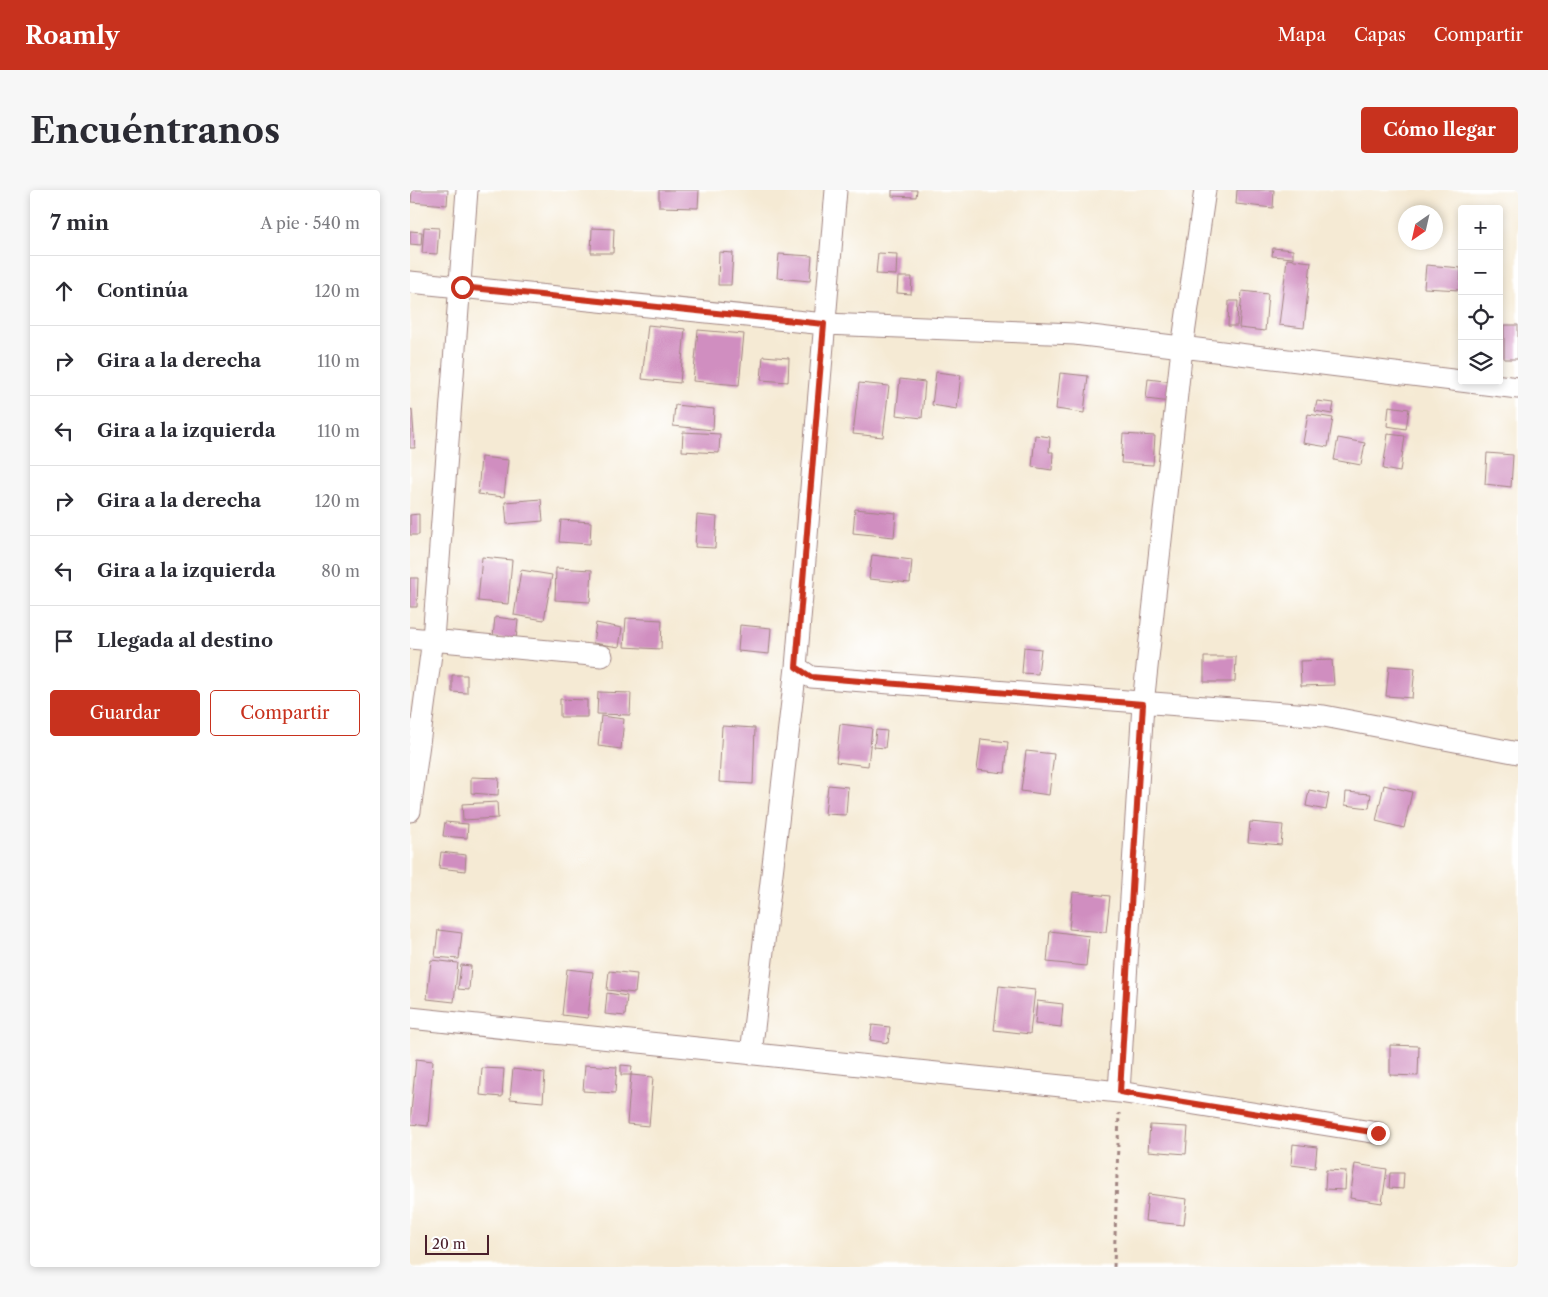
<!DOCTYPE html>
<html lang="es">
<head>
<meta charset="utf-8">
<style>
  :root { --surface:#fff; --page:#f7f7f7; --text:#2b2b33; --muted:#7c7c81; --line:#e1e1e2; --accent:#c8321e }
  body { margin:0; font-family:"Libre Caslon Text",serif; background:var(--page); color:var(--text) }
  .controls { position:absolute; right:15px; top:15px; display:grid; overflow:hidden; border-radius:5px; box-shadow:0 2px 8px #0003 }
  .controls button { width:45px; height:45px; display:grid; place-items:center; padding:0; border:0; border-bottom:1px solid var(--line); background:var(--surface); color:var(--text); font:25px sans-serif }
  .compass { position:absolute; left:988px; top:15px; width:45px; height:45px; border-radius:50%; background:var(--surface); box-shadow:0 2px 8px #0003; rotate:214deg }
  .scale { position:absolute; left:15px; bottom:12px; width:64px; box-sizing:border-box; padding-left:5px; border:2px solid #4a1f2b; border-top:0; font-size:14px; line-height:18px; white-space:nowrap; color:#4a1f2b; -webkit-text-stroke:4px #fff; paint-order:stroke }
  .stop { position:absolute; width:15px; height:15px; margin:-11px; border:4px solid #c8321e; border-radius:50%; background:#fff }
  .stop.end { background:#c8321e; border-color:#fff; box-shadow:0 1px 5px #0008 }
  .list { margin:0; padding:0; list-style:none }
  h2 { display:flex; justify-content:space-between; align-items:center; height:65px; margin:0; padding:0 20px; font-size:21px }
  h2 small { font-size:16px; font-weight:400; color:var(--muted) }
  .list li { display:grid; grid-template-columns:32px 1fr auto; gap:15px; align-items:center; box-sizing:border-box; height:70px; padding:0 20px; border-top:1px solid var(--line) }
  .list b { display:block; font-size:19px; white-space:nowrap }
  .list em { font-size:16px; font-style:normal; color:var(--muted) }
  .actions { display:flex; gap:10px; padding:15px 20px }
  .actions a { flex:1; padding:11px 0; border:1px solid var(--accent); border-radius:5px; text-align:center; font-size:18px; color:var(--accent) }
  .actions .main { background:var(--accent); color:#fff }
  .icon { flex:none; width:28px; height:28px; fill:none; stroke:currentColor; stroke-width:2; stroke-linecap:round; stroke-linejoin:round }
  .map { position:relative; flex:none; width:1108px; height:1077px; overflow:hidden; border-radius:5px }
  header { display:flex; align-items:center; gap:30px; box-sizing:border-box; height:70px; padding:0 25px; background:var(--accent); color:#fff }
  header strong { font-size:24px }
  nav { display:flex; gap:28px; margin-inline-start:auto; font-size:18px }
  .intro { display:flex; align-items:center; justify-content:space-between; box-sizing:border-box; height:120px; padding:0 30px }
  h1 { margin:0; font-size:35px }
  .button { padding:12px 22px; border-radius:5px; background:var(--accent); color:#fff; font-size:18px; font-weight:700 }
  main { display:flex; gap:30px; padding:0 30px }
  aside { flex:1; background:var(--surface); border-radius:5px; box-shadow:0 2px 8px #0003 }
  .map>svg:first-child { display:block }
  .building { fill:#d08ec0 }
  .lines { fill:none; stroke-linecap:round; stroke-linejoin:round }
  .minor-casing { stroke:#a08480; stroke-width:23 }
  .path { stroke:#a08480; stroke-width:3; stroke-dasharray:4 4; stroke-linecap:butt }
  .minor { stroke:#fff; stroke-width:21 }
  .route { stroke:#c8321e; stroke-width:6 }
</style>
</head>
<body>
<header>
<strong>Roamly</strong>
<nav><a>Mapa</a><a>Capas</a><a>Compartir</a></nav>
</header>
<div class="intro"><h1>Encuéntranos</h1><a class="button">Cómo llegar</a></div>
<main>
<aside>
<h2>7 min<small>A pie · 540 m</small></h2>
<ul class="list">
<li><svg class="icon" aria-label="ahead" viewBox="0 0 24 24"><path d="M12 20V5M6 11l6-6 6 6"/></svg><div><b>Continúa</b></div><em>120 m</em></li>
<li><svg class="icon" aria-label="right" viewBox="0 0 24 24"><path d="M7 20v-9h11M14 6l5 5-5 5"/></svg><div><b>Gira a la derecha</b></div><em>110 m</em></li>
<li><svg class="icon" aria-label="left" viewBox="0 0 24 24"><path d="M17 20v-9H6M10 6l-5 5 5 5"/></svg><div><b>Gira a la izquierda</b></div><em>110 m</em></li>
<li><svg class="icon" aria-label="right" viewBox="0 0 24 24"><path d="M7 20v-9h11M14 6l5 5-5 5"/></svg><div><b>Gira a la derecha</b></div><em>120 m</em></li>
<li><svg class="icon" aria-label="left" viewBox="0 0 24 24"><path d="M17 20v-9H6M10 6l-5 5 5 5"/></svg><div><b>Gira a la izquierda</b></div><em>80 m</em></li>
<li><svg class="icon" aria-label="arrive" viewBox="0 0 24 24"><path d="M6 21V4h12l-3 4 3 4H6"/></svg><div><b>Llegada al destino</b></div></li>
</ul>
<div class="actions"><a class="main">Guardar</a><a>Compartir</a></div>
</aside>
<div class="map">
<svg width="1108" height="1077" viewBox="0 0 1108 1077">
  <rect width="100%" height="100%" fill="#fff"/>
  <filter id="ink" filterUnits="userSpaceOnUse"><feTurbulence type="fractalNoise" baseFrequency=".02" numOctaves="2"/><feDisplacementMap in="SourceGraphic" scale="10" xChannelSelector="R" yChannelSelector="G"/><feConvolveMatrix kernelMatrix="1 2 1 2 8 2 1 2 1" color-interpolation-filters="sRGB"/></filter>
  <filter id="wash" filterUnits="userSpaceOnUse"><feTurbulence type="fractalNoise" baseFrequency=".0096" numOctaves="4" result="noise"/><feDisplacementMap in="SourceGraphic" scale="20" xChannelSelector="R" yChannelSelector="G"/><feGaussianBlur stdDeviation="1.12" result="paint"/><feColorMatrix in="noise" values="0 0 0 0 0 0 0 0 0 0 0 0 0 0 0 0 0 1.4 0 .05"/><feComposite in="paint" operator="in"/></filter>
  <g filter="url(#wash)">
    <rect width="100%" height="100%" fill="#f5ead4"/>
    <g id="blocks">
      <path class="building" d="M2,0H38L37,15L1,12Z
        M249,0H289L288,18L249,17Z
        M482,0H507L506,7L482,6Z
        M827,0H864L863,18L826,14Z
        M14,37L29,38L27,64L12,63Z
        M182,38L204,39L203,63H181Z
        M0,41L12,42L11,55L0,54Z
        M863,58L883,60V68L862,66Z
        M309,62L323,63L321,95H308Z
        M468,63L487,64L486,85L466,84Z
        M369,64L402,66L400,91L367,88Z
        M877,69L901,72L894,138L869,135Z
        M1016,75L1051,78L1050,100L1014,98Z
        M488,87H502L501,104L487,103Z
        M832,101L858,104L855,141L829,138Z
        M819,111H828L827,136H818Z
        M238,135L275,139L270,193L232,189Z
        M1094,135H1108V169H1094Z
        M288,140L334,144L329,195L283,191Z
        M353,166L379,168L378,192L351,190Z
        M526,182L551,185L547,219L522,215Z
        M650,183L678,186L674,223L646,219Z
        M490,189L515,192L512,228L486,225Z
        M738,189L763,192L761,212L736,209Z
        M449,193L479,196L473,247L443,244Z
        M907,211L924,213L922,224L905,221Z
        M265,215L304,219L303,240L263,236Z
        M979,216L999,219L996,239L977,236Z
        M2,219L5,258H0V220Z
        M898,224L923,228L918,257L893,253Z
        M273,242L310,244L309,263L272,261Z
        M713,244L745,246L743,275L711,273Z
        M978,244L995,246L990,282L973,279Z
        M625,245L640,247L639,262H643L642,280L622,277Z
        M928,248L955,253L951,275L924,270Z
        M1077,263L1103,265L1101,297L1075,294Z
        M71,267L98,270L94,307L68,304Z
        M131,309L133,331L97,334L95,312Z
        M445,319L486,323L484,347L443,343Z
        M9,324V345H0V325Z
        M287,325L307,327L305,358L285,357Z
        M151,330L181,332L180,354L149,352Z
        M462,365L502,370L500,393L459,389Z
        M72,367L102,370L98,414L68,411Z
        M146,378L182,380L180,412L145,410Z
        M111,380L142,385L134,430L104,425Z
        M0,388H8L7,417H0Z
        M85,427L108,430L106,450L83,447Z
        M216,428L252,430L251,459L214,457Z
        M186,433L212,438L209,457L183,453Z
        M330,435L361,438L359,464L328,461Z
        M614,457L631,459L628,484L612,483Z
        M794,467H826L825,492H794Z
        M922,470L924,495L891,496L890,471Z
        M979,476L1005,478L1002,508L976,506Z
        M42,485H57V503L42,502Z
        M188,502L221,503L220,525L187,524Z
        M150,509L177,510V527H150Z
        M191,526L214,529L211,559L188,556Z
        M430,534L462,538L458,576L426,572Z
        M312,536L345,538L343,594L309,592Z
        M466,540L477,541L475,558L464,557Z
        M571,549L598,552L595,583L567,580Z
        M616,561L644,564L639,605L611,601Z
        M61,587L89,588L88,605L61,603Z
        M418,595L438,597L436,625L415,624Z
        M974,595L1002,602L994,638L966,631Z
        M899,600L919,604L916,620L896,616Z
        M936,602L961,604L959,618L935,615Z
        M87,612L88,628L53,630L52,614Z
        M35,632L58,634L57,648L33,646Z
        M840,632L873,635L871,655L838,652Z
        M31,662L56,665L55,681L29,678Z
        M663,702L700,706L696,742L659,739Z
        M28,740L52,743L49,769L25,767Z
        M640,741L679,746L676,776L637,772Z
        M21,770L48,773L44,812L17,809Z
        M51,775L61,776L59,800L48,799Z
        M157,779L183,782L178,828L152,825Z
        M199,781L227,784L225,803L197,800Z
        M589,796L625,800L620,844L584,840Z
        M197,803L217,806L215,826L195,824Z
        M627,811L653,814L651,837L625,834Z
        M462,835L480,837L478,853L460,850Z
        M980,855L1009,856L1008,886L980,885Z
        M6,869L23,871L18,936L0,934Z
        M175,875L207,877L205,903L173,901Z
        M211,875L222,876L221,885L243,887L239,936L217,934L221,885H211Z
        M72,878L94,879L92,907L70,905Z
        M103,879L135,883L133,912L100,909Z
        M740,935L778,937L776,964L738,961Z
        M883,954L907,957L905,978L881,975Z
        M945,974L977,979L972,1013L940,1008Z
        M916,980L936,981L935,1000L915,999Z
        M980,983H994L993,999L979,998Z
        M738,1004L777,1009L774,1035L735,1031Z"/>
    </g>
  </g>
  <g filter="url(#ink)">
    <use href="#blocks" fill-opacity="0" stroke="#a08480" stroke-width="1"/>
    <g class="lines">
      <g class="minor-casing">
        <path id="minor" d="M426,0L386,477L401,487L914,526L1108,563
          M0,92L415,134L665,144L1108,198
          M0,448L192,466
          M0,621L23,449L57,0
          M0,828L709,902L968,943
          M341,864L386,477
          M709,902L733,514L772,158L795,0"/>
      </g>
      <path class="path" d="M704,1077L709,923"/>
      <use href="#minor" class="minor"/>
    </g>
  </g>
  <g class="lines" filter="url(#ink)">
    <path class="route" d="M52,97L414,134L386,477L401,487L733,514L710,902L968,943"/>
  </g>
</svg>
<div class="controls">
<button>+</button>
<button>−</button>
<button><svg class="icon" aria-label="locate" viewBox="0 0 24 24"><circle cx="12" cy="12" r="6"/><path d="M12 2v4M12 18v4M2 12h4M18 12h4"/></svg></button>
<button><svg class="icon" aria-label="layers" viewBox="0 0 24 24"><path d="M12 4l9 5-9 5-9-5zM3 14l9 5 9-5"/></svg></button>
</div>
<svg class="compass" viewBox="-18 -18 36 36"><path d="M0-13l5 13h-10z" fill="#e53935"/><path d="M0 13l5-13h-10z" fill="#7c7c81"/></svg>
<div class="scale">20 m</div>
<div class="stop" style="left:52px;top:97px"></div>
<div class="stop end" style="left:968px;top:943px"></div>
</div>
</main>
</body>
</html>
